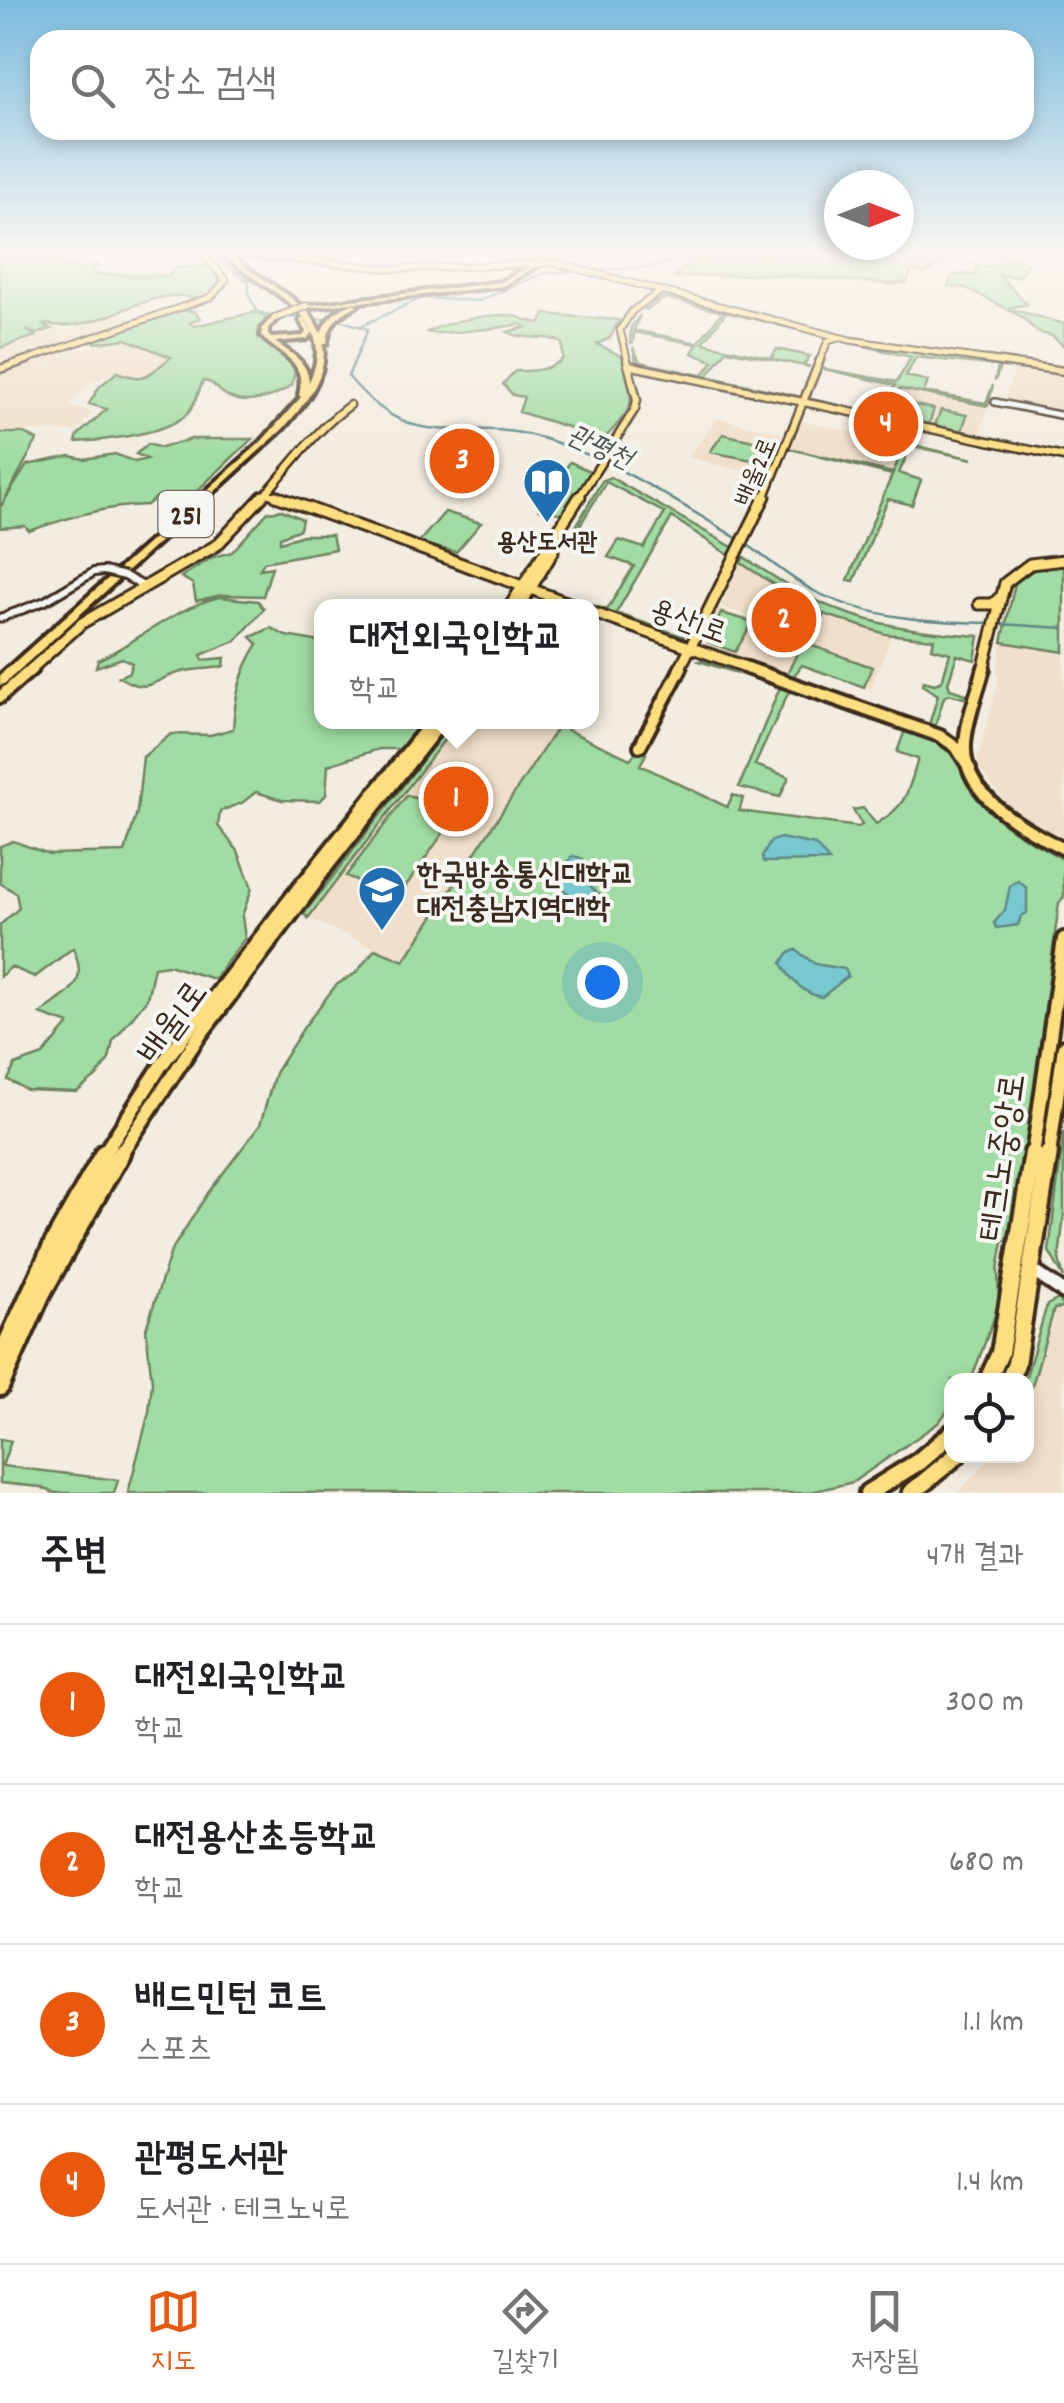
<!DOCTYPE html>
<html lang="ko">
<head>
<meta charset="utf-8">
<style>
  :root { --surface:#fff; --page:#f6f6f6; --text:#202124; --muted:#757577; --line:#e0e0e0; --accent:#ea580c }
  body { margin:0; font-family:Dekko,"Poor Story",sans-serif; background:var(--page); color:var(--text) }
  .controls { position:absolute; right:30px; bottom:30px; display:grid; overflow:hidden; border-radius:20px; box-shadow:0 5px 15px #0003 }
  .controls button { width:90px; height:90px; display:grid; place-items:center; padding:0; border:0; border-bottom:2px solid var(--line); background:var(--surface); color:var(--text); font:50px sans-serif }
  .compass { position:absolute; left:824px; top:170px; width:90px; height:90px; border-radius:50%; background:var(--surface); box-shadow:0 5px 15px #0003; rotate:90deg }
  .you { position:absolute; left:602px; top:982px; width:35px; height:35px; margin:-25px; border:8px solid #fff; border-radius:50%; background:#1a73e8; box-shadow:0 0 0 15px #1a73e833 }
  .badge { display:grid; place-items:center; width:65px; height:65px; border-radius:50%; background:var(--accent); color:#fff; font-size:32px; font-weight:700 }
  .pin { position:absolute; translate:-50% -50%; border:5px solid #fff; box-shadow:0 2px 10px #0006 }
  .popup { position:absolute; left:314px; top:599px; width:285px; height:130px; box-sizing:border-box; display:grid; place-content:center; border-radius:20px; background:var(--surface); filter:drop-shadow(0 2px 8px #0005); font-size:32px; white-space:nowrap; color:var(--muted) }
  .popup b { font-size:38px; color:var(--text) }
  .popup::after { content:''; position:absolute; left:50%; top:100%; margin-left:-20px; border:20px solid transparent; border-top-color:var(--surface) }
  .list { margin:0; padding:0; list-style:none }
  h2 { display:flex; justify-content:space-between; align-items:center; height:130px; margin:0; padding:0 40px; font-size:42px }
  h2 small { font-size:32px; font-weight:400; color:var(--muted) }
  .list li { display:grid; grid-template-columns:65px 1fr auto; gap:30px; align-items:center; box-sizing:border-box; height:160px; padding:0 40px; border-top:2px solid var(--line) }
  .list b { display:block; font-size:38px; white-space:nowrap }
  .list p { margin:0; font-size:32px; white-space:nowrap; color:var(--muted) }
  .list em { font-size:32px; font-style:normal; color:var(--muted) }
  .icon { flex:none; width:55px; height:55px; fill:none; stroke:currentColor; stroke-width:2; stroke-linecap:round; stroke-linejoin:round }
  .map { position:relative; flex:none; width:1064px; height:1493px; overflow:hidden }
  .search { position:absolute; background:var(--surface); box-shadow:0 5px 15px #0003; left:30px; right:30px; top:30px; height:110px; display:flex; align-items:center; gap:25px; box-sizing:border-box; padding:0 35px; border-radius:30px; color:var(--muted); font-size:38px }
  .sheet { height:770px; background:var(--surface) }
  nav { display:flex; justify-content:space-around; align-items:center; box-sizing:border-box; height:140px; border-top:2px solid var(--line); background:var(--surface); font-size:28px; color:var(--muted) }
  nav a { display:grid; justify-items:center; gap:5px }
  nav .on { color:var(--accent) }
  .map>svg:first-child { display:block }
  .built { fill:#f0dfca }
  .green { fill:#a0dca3; stroke:#6e8360; stroke-width:2.5 }
  .water { fill:#78c9cf; stroke:#608988; stroke-width:2.5 }
  .lines { fill:none; stroke-linecap:round; stroke-linejoin:round }
  .stream { stroke:#608988; stroke-width:2.5 }
  .minor-far2-casing { stroke:#3b2a1e; stroke-width:10 }
  .minor-far1-casing { stroke:#3b2a1e; stroke-width:12 }
  .minor-casing { stroke:#3b2a1e; stroke-width:20 }
  .major-far5-casing { stroke:#3b2a1e; stroke-width:9 }
  .major-far4-casing { stroke:#3b2a1e; stroke-width:11 }
  .major-far3-casing { stroke:#3b2a1e; stroke-width:15 }
  .major-far2-casing { stroke:#3b2a1e; stroke-width:18 }
  .major-far1-casing { stroke:#3b2a1e; stroke-width:20 }
  .major-casing { stroke:#3b2a1e; stroke-width:24 }
  .highway-casing { stroke:#3b2a1e; stroke-width:8 }
  .minor-far2 { stroke:#f6f6f2; stroke-width:5 }
  .minor-far1 { stroke:#f6f6f2; stroke-width:6 }
  .minor { stroke:#f6f6f2; stroke-width:12 }
  .major-far5 { stroke:#fedf80; stroke-width:5 }
  .major-far4 { stroke:#fedf80; stroke-width:6 }
  .major-far3 { stroke:#fedf80; stroke-width:9 }
  .major-far2 { stroke:#fedf80; stroke-width:10 }
  .major-far1 { stroke:#fedf80; stroke-width:12 }
  .major { stroke:#fedf80; stroke-width:16 }
  .highway { fill:#fedf80; fill-rule:evenodd }
  .minor-bridge-casing { stroke:#3b2a1e; stroke-width:12; stroke-linecap:butt }
  .major-bridge-casing { stroke:#3b2a1e; stroke-width:9; stroke-linecap:butt }
  .highway-bridge-casing { stroke:#3b2a1e; stroke-width:10; stroke-linecap:butt }
  .minor-bridge { stroke:#f6f6f2; stroke-width:6 }
  .major-bridge { stroke:#fedf80; stroke-width:5 }
  .highway-bridge { stroke:#fedf80; stroke-width:6 }
  .labels { text-anchor:middle; stroke-width:8; stroke-linejoin:round; paint-order:stroke }
  .far-street-label { font-size:25px; fill:#3b2a1e; stroke:#f6f6f2 }
  .far-poi-label { font-size:25px; font-weight:bold; fill:#3b2a1e; stroke:#f6f6f2 }
  .far-water-label { font-size:28px; font-style:italic; fill:#4d5a53; stroke:#f6f6f2 }
  .shield { fill:#f6f6f2; stroke:#73675e; stroke-width:2.5 }
  .shield-label { font-size:28px; font-weight:bold; fill:#3b2a1e }
  .street-label { font-size:30px; fill:#3b2a1e; stroke:#f6f6f2 }
  .poi-label { font-size:30px; font-weight:bold; fill:#3b2a1e; stroke:#f6f6f2; text-anchor:start }
  .near-street-label { font-size:35px; fill:#3b2a1e; stroke:#f6f6f2 }
</style>
</head>
<body>
<div class="map">
<svg width="1064" height="1493" viewBox="0 0 1064 1493">
  <rect width="100%" height="100%" fill="#f3ece0"/>
  <filter id="ink" filterUnits="userSpaceOnUse"><feTurbulence type="fractalNoise" baseFrequency=".01" numOctaves="2"/><feDisplacementMap in="SourceGraphic" scale="20" xChannelSelector="R" yChannelSelector="G"/><feConvolveMatrix kernelMatrix="1 2 1 2 8 2 1 2 1" color-interpolation-filters="sRGB"/></filter>
  <g filter="url(#ink)">
    <path class="built" d="M118,312L137,320L0,366L1,337L46,324L68,330Z
      M126,339L171,357L143,378L135,380L115,371L87,385L69,407L94,412L77,431H0V371L37,359L60,372L40,358Z
      M1015,368L1064,375V412L1005,399Z
      M900,389L988,406L980,434L885,415Z
      M718,418L782,434L764,477L688,457Z
      M798,421H801L906,444L893,473L787,448Z
      M741,563L783,593L818,611L787,674L704,643L717,608L754,621L756,619L721,606Z
      M824,614L892,635L871,689L801,666Z
      M1002,642L1064,652V844L1012,811L980,769L978,755L999,680L997,672Z
      M458,722H561L404,961L308,918Z
      M1062,1306L1064,1493H957L993,1456H1026L1027,1404L1054,1309Z"/>
    <path class="green" d="M0,252H58L59,256L53,262L83,269L97,264L92,274L169,276L175,268L209,266L220,281L212,292L199,300C151,280 102,336 46,324L43,325L51,329L37,334L26,330L36,336L0,348Z
      M699,252H850L960,259L943,262L925,274L912,270L907,282L893,284L765,274L674,277L690,262L701,259L703,255Z
      M988,252H1013L1009,256L1028,263L1018,277L999,275L1027,304L1008,308L1064,324V346L1052,336L1037,332L1022,317L966,288L948,286L953,275L978,274L974,264L989,267L1009,260Z
      M672,296L821,336L726,312L703,343L771,358L777,349L810,356L804,364L810,367L727,350L707,376L797,396L636,361L633,347L640,362L702,376L713,361L692,353L697,344L634,332L633,343H630L631,327L640,315L634,330L698,343L722,312L666,298L644,311L661,297Z
      M180,310L194,311L200,318L190,323L194,326L255,312L266,316L260,331L262,338L296,365L292,385C274,398 243,409 223,393C214,387 214,382 203,381C198,392 194,409 185,416C161,435 106,440 76,442L78,435L107,409L89,404L99,387L117,372C146,383 147,376 171,357L126,339L96,343L93,340Z
      M545,314L619,320L610,338L597,344L623,357C632,406 640,400 604,439L592,440L580,431L519,412L524,397L513,395L503,384L515,371C532,371 550,371 563,358L562,343C545,333 525,342 508,332L526,327L521,324C504,327 438,336 427,332C446,322 486,314 509,315C521,316 528,324 541,322Z
      M835,339L1001,364L995,381L998,366L916,357L906,376L928,381L924,392L986,403L993,385L988,406L900,389L886,414L889,417L810,399L879,414L895,385L820,368L897,382L911,357Z
      M911,404L934,409L929,424L935,425L941,410L967,415L962,431L978,434L894,418L904,419Z
      M0,433H24L37,440L1,506L27,465L70,456L84,459L115,454L135,462L147,459L136,454L148,444L161,448L191,439H252L197,491L158,496L147,505C105,506 70,517 29,531L25,526L0,528Z
      M723,434L762,443L758,461L710,452Z
      M882,438L973,459L911,446L899,473L921,480L912,505L888,499L854,581L848,580L892,475L787,448L893,473L905,444Z
      M570,462L592,472L564,514L539,509Z
      M610,477L734,548L730,556L672,517L616,613L685,637L655,630L551,591L607,610L634,566L608,557L619,540L644,548L665,513L606,482L573,537L571,535L602,481Z
      M282,510L302,519L300,529L280,537V542L303,535H332L335,549L264,562L260,569L272,567L263,596L221,595L196,601L193,584L181,577L213,557L232,552L268,512Z
      M445,512L481,523L456,552L418,543Z
      M744,557C830,617 876,628 979,636L975,660L957,655L948,683L950,689L966,694L964,698L949,694L944,697L935,727L929,725L938,695L922,685L923,681L935,684L942,681L950,653L932,648L934,639L885,634L824,614L810,645L872,667L864,687L802,665L793,677L786,676L709,647L787,674L817,612L741,563Z
      M1064,564V652L1002,642L1015,583L1035,569Z
      M219,597L258,601L264,609L236,641L201,655L203,660L225,658L224,666C210,670 196,668 182,672C152,679 150,696 119,677L129,672L132,663L122,658L96,667L98,660C140,640 173,609 219,597Z
      M721,613L753,622L735,652L708,642Z
      M271,628L286,636L321,642V722H426L407,749H379L328,765L326,795L320,801L282,800L256,792L242,803L220,811L218,826L238,851L252,888L242,916L245,938L214,979L168,965L154,967L147,999L113,1041L109,1059L97,1076L77,1092L27,1090L8,1080L15,1065L43,1055L69,1024L40,1014C68,991 90,987 73,948L35,977L11,967L0,977V925L19,908L16,893L0,883V846L13,841L49,854L125,852L137,812L143,757L171,734L210,735L233,729C235,696 240,672 258,644L251,637Z
      M702,660L893,728L789,691L755,765L789,777L780,797L739,787L780,687L699,661Z
      M452,722H458L308,918L304,914Z
      M561,722H571L567,730L630,759L638,750L646,754L640,765L727,807L733,795L743,798L739,811L858,827L862,825L853,810L863,808L876,824C907,806 908,792 918,759L897,752L904,733L908,732C920,737 941,740 951,748C959,754 970,792 986,808C1008,830 1036,844 1063,859L1064,897L1059,903L1028,1141L1010,1238L1003,1242L998,1270L999,1305L971,1380H952L951,1406L938,1423L853,1482L807,1493H128L149,1412L152,1382L146,1329L171,1251L208,1193L260,1125L275,1073L304,1027L336,985L356,973L375,949L404,961Z
      M407,795L456,815L398,897L346,876Z
      M1064,1131V1214L1059,1259L1064,1278L1049,1251Z
      M1059,1299L1064,1308L1054,1309L1027,1404L1025,1380L1047,1305Z
      M0,1439L11,1441L2,1466L118,1480L114,1493H54L41,1487L0,1483Z"/>
    <path class="water" d="M781,838L815,845L829,861L764,862L762,857L771,841Z
      M573,856L583,859L589,885L602,897L606,908H585L557,884V875Z
      M1018,881L1027,888V913L1021,916L1018,925L997,928L994,923L1005,910L1010,886Z
      M796,950L815,964L845,969L848,976L822,997C805,995 789,979 782,963L788,953Z"/>
    <g class="lines">
      <path class="stream" d="M211,253L249,282V296L258,312L273,316
        M590,270L649,267L699,257L693,252
        M286,317L303,318
        M311,319H328
        M336,319L368,329L348,376C418,460 455,413 542,438C612,459 676,501 738,539
        M363,325L422,298L479,301L544,273L577,271
        M745,543C768,559 790,579 816,592C871,619 932,622 992,623
        M1000,624L1064,628"/>
      <g class="minor-far2-casing">
        <path id="minor-far2" d="M995,402L1064,416"/>
      </g>
      <g class="minor-far1-casing">
        <path id="minor-far1" d="M125,576L145,587
          M0,618L45,601L94,572L104,571"/>
      </g>
      <g class="minor-casing">
        <path id="minor" d="M1030,1269L1064,1292"/>
      </g>
      <g class="major-far5-casing">
        <path id="major-far5" d="M84,252H116
          M250,255L394,269L555,263L850,340L1004,362
          M20,362L211,297L226,280L201,252
          M628,362L620,330L632,311L661,291
          M819,362L828,341L838,338"/>
      </g>
      <g class="major-far4-casing">
        <path id="major-far4" d="M986,360L1064,371
          M628,365L1064,457
          M0,369L27,360
          M267,493L283,499
          M261,499C290,467 315,430 350,405
          M578,499L635,409L637,400L627,360
          M764,499L820,360"/>
      </g>
      <g class="major-far3-casing">
        <path id="major-far3" d="M276,496L577,606
          M979,604H993L999,598
          M510,606L580,496
          M520,606L553,552
          M591,612L754,670
          M30,670L82,623L217,545L263,496
          M679,670L765,496
          M983,670L1005,583L1030,564L1064,560"/>
      </g>
      <g class="major-far2-casing">
        <path id="major-far2" d="M747,668L940,736L956,747L970,769
          M984,668C978,692 966,720 965,745C962,796 1026,830 1064,849
          M0,697L33,668
          M640,746L681,668
          M301,885L431,722
          M313,885L442,722"/>
      </g>
      <g class="major-far1-casing">
        <path id="major-far1" d="M103,1155L162,1064L303,883
          M120,1155L197,1039L315,883
          M1033,1155L1064,939
          M1049,1155L1064,1047"/>
      </g>
      <g class="major-casing">
        <path id="major" d="M0,1358L53,1244L104,1153
          M988,1380L1000,1353L1033,1153
          M1009,1380L1016,1364L1049,1153
          M0,1387L42,1293L121,1153
          M868,1493L918,1462L952,1433
          M911,1493L956,1456"/>
      </g>
      <g class="highway-casing">
        <path id="highway" d="M221,252H228L248,269L289,296L310,314L321,333C327,317 337,310 353,304L358,305C340,315 329,321 327,343L323,345C328,378 303,406 283,429L4,684L0,685V675L261,442L301,397L299,395C307,360 282,357 261,336L262,328L273,317L278,318L268,328V335L271,338L303,336L306,332L300,320L303,318L313,332L307,339L275,342C290,353 308,361 309,382C343,312 259,291 221,252Z
          M541,260L546,261L503,286L306,308L303,306L501,282L528,267L510,266L508,263L529,262L532,265Z"/>
      </g>
      <use href="#minor-far2" class="minor-far2"/>
      <use href="#minor-far1" class="minor-far1"/>
      <use href="#minor" class="minor"/>
      <use href="#major-far5" class="major-far5"/>
      <use href="#major-far4" class="major-far4"/>
      <use href="#major-far3" class="major-far3"/>
      <use href="#major-far2" class="major-far2"/>
      <use href="#major-far1" class="major-far1"/>
      <use href="#major" class="major"/>
      <use href="#highway" class="highway"/>
      <g class="minor-bridge-casing">
        <path id="minor-bridge" d="M104,571L125,576"/>
      </g>
      <g class="major-bridge-casing">
        <path id="major-bridge" d="M212,252L250,255"/>
      </g>
      <g class="highway-bridge-casing">
        <path id="highway-bridge" d="M275,318L306,306"/>
      </g>
      <use href="#minor-bridge" class="minor-bridge"/>
      <use href="#major-bridge" class="major-bridge"/>
      <use href="#highway-bridge" class="highway-bridge"/>
    </g>
  </g>
  <linearGradient id="sky" x2="0" y2="1"><stop stop-color="#7bbcde"/><stop offset="0.55" stop-color="#faf6f1"/><stop offset="1" stop-color="#faf6f1" stop-opacity="0"/></linearGradient>
  <rect width="1064" height="461" fill="url(#sky)"/>
  <defs>
    <g id="library-pin" transform="scale(2.5)"><path d="M0 17L-7.5 6A9.5 9.5 0 1 1 7.5 6Z" fill="#1f6fb2" stroke="#f6f6f2"/><path d="M-6-4Q-3-5.5-.7-3.5V5Q-3 3-6 4ZM6-4Q3-5.5 .7-3.5V5Q3 3 6 4Z" fill="#fff"/></g>
    <g id="school-pin" transform="scale(2.5)"><path d="M0 17L-7.5 6A9.5 9.5 0 1 1 7.5 6Z" fill="#1f6fb2" stroke="#f6f6f2"/><path d="M0-5L7-2L0 1L-7-2ZM-4 1L0 2.5L4 1V4Q0 6-4 4Z" fill="#fff"/></g>
  </defs>
  <g fill-rule="evenodd">
    <use href="#library-pin" x="547" y="482"/>
    <use href="#school-pin" x="382" y="890"/>
  </g>
  <g class="labels">
    <g class="far-street-label">
      <text transform="translate(754 471) rotate(-67)" y="9">배울2로</text>
    </g>
    <g class="far-poi-label">
      <text x="547" y="549">용산도서관</text>
    </g>
    <g class="far-water-label">
      <text transform="translate(601 445) rotate(25)" y="10">관평천</text>
    </g>
    <rect class="shield" x="158.5" y="491" width="55" height="46" rx="8"/>
    <g class="shield-label">
      <text x="186" y="524">251</text>
    </g>
    <g class="street-label">
      <text transform="translate(689 620) rotate(20)" y="10">용산1로</text>
    </g>
    <g class="poi-label">
      <text x="417" y="883">한국방송통신대학교<tspan x="417" dy="34">대전충남지역대학</tspan></text>
    </g>
    <g class="near-street-label">
      <text transform="translate(171 1021) rotate(-54)" y="12">배울1로</text>
      <text transform="translate(1000 1157) rotate(-82)" y="12">테크노중앙로</text>
    </g>
  </g>
</svg>
<div class="controls">
<button><svg class="icon" aria-label="locate" viewBox="0 0 24 24"><circle cx="12" cy="12" r="6"/><path d="M12 2v4M12 18v4M2 12h4M18 12h4"/></svg></button>
</div>
<svg class="compass" viewBox="-18 -18 36 36"><path d="M0-13l5 13h-10z" fill="#e53935"/><path d="M0 13l5-13h-10z" fill="#757577"/></svg>
<div class="you"></div>
<div class="pin badge" style="left:456px;top:799px">1</div>
<div class="popup"><b>대전외국인학교</b>학교</div>
<div class="pin badge" style="left:784px;top:620px">2</div>
<div class="pin badge" style="left:462px;top:461px">3</div>
<div class="pin badge" style="left:886px;top:424px">4</div>
<div class="search"><svg class="icon" aria-label="search" viewBox="0 0 24 24"><circle cx="10" cy="10" r="6"/><path d="M15 15l6 6"/></svg>장소 검색</div>
</div>
<section class="sheet">
<h2>주변<small>4개 결과</small></h2>
<ul class="list">
<li><span class="badge">1</span><div><b>대전외국인학교</b><p>학교</p></div><em>300 m</em></li>
<li><span class="badge">2</span><div><b>대전용산초등학교</b><p>학교</p></div><em>680 m</em></li>
<li><span class="badge">3</span><div><b>배드민턴 코트</b><p>스포츠</p></div><em>1.1 km</em></li>
<li><span class="badge">4</span><div><b>관평도서관</b><p>도서관 · 테크노4로</p></div><em>1.4 km</em></li>
</ul>
</section>
<nav>
<a class="on"><svg class="icon" aria-label="map" viewBox="0 0 24 24"><path d="M3 6l6-2 6 2 6-2v14l-6 2-6-2-6 2zM9 4v14M15 6v14"/></svg>지도</a>
<a><svg class="icon" aria-label="directions" viewBox="0 0 24 24"><path d="M12 3l9 9-9 9-9-9zM9 14v-3h6M13 9l2 2-2 2"/></svg>길찾기</a>
<a><svg class="icon" aria-label="saved" viewBox="0 0 24 24"><path d="M7 4h10v16l-5-4-5 4z"/></svg>저장됨</a>
</nav>
</body>
</html>
